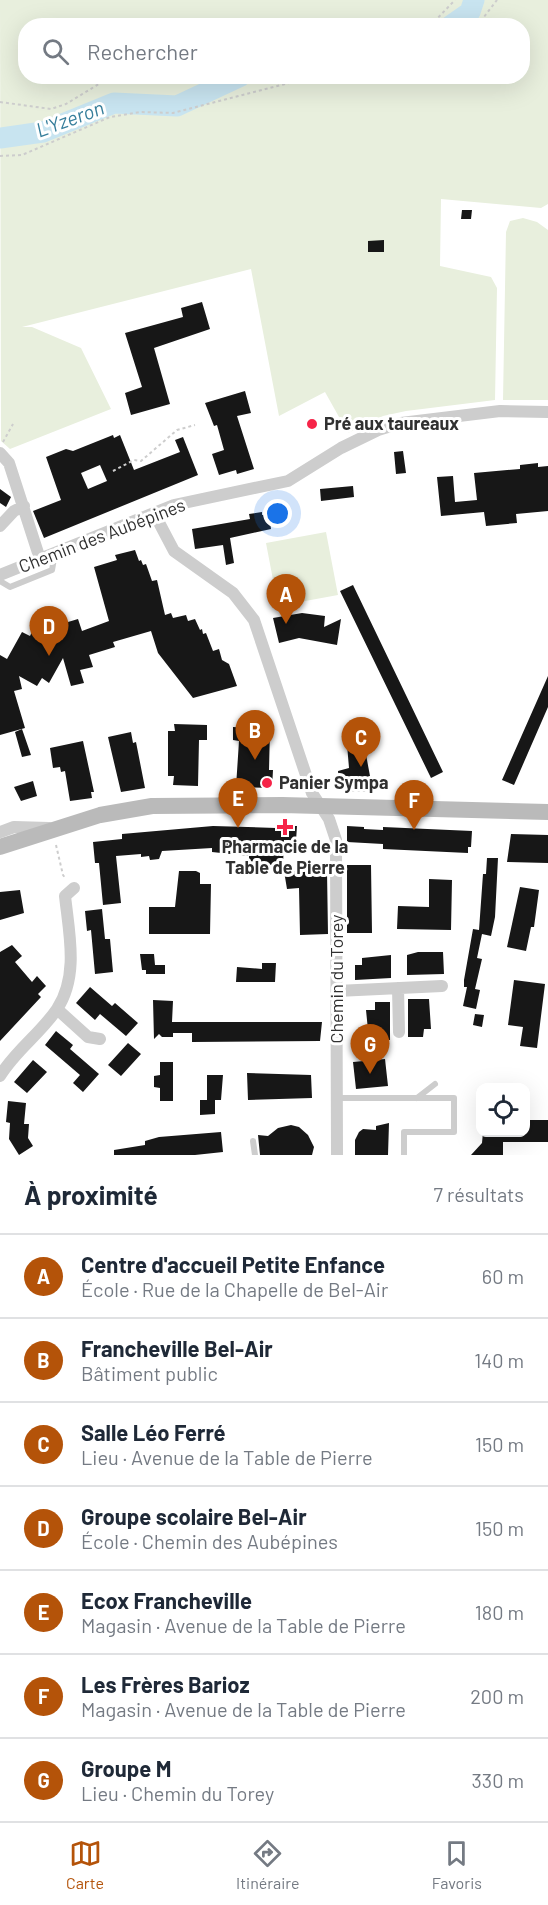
<!DOCTYPE html>
<html lang="fr">
<head>
<meta charset="utf-8">
<style>
  :root { --surface:#fff; --page:#f2f2f3; --text:#1f2937; --muted:#747a83; --line:#e0e1e3; --accent:#b45309 }
  body { margin:0; font-family:Barlow,sans-serif; background:var(--page); color:var(--text) }
  .controls { position:absolute; right:18px; bottom:18px; display:grid; overflow:hidden; border-radius:12px; box-shadow:0 6px 24px #0002 }
  .controls button { width:54px; height:54px; display:grid; place-items:center; padding:0; border:0; border-bottom:2px solid var(--line); background:var(--surface); color:var(--text); font:30px sans-serif }
  .you { position:absolute; left:278px; top:514px; width:21px; height:21px; margin:-15px; border:4px solid #fff; border-radius:50%; background:#1a73e8; box-shadow:0 0 0 9px #1a73e833 }
  .badge { display:grid; place-items:center; width:39px; height:39px; border-radius:50%; background:var(--accent); color:#fff; font-size:20px; font-weight:700 }
  .pin { position:absolute; translate:-50% -50px; filter:drop-shadow(0 2px 3px #0008) }
  .pin::after { content:''; position:absolute; top:32px; width:21px; height:18px; background:inherit; clip-path:polygon(0 0,100% 0,50% 100%) }
  .list { margin:0; padding:0; list-style:none }
  h2 { display:flex; justify-content:space-between; align-items:center; height:78px; margin:0; padding:0 24px; font-size:26px }
  h2 small { font-size:20px; font-weight:400; color:var(--muted) }
  .list li { display:grid; grid-template-columns:39px 1fr auto; gap:18px; align-items:center; box-sizing:border-box; height:84px; padding:0 24px; border-top:2px solid var(--line) }
  .list b { display:block; font-size:22px; white-space:nowrap }
  .list p { margin:0; font-size:20px; white-space:nowrap; color:var(--muted) }
  .list em { font-size:20px; font-style:normal; color:var(--muted) }
  .icon { flex:none; width:33px; height:33px; fill:none; stroke:currentColor; stroke-width:2; stroke-linecap:round; stroke-linejoin:round }
  .map { position:relative; flex:none; width:548px; height:1155px; overflow:hidden }
  .search { position:absolute; background:var(--surface); box-shadow:0 6px 24px #0002; left:18px; right:18px; top:18px; height:66px; display:flex; align-items:center; gap:15px; box-sizing:border-box; padding:0 21px; border-radius:24px; color:var(--muted); font-size:22px }
  .sheet { height:666px; background:var(--surface) }
  nav { display:flex; justify-content:space-around; align-items:center; box-sizing:border-box; height:84px; border-top:2px solid var(--line); background:var(--surface); font-size:16px; color:var(--muted) }
  nav a { display:grid; justify-items:center; gap:3px }
  nav .on { color:var(--accent) }
  .map>svg:first-child { display:block }
  .green { fill:#e8efdd; fill-rule:evenodd }
  .lines { fill:none; stroke-linecap:round; stroke-linejoin:round }
  .river { stroke:#c8e4f0; stroke-width:21 }
  .building { fill:#171717; fill-rule:evenodd }
  .path { stroke:#cdcdcd; stroke-width:2; stroke-dasharray:3 3; stroke-linecap:butt }
  .lane { stroke:#cdcdcd; stroke-width:6 }
  .street { stroke:#cdcdcd; stroke-width:12 }
  .secondary { stroke:#bababa; stroke-width:16 }
  .poi-dot { fill:#f62448; stroke:#fff; stroke-width:2 }
  .labels { text-anchor:middle; stroke-width:6; stroke-linejoin:round; paint-order:stroke }
  .poi-label { font-size:18px; font-weight:bold; fill:#303030; stroke:#fff; text-anchor:start }
  .street-label { font-size:18px; fill:#303030; stroke:#fff }
  .water-label { font-size:20px; font-style:italic; fill:#367e9b; stroke:#fff }
</style>
</head>
<body>
<div class="map">
<svg width="548" height="1155" viewBox="0 0 548 1155">
  <rect width="100%" height="100%" fill="#fff"/>
  <path class="green" d="M0,0H548V204L541,208L441,199L440,266L491,277L497,288L495,400L406,411L383,416L348,433L325,392L279,416L251,269L22,327H32L81,348L111,409L10,449L1,441ZM26,26H522V76H26Z
    M523,218L537,222L548,230V400H503L506,232L510,221Z
    M326,532L338,595L278,606L266,543Z"/>
  <g class="lines">
    <path class="river" d="M450,26L470,12L474,0
      M0,138L43,132L114,103L177,106L241,76"/>
  </g>
  <path class="building" d="M462,210H472L471,219H461Z
    M384,240V252H368V241Z
    M202,302L210,329L154,348L170,404L131,415L125,393L142,387L125,333L183,317L181,308Z
    M245,391L251,413L237,416L254,469L237,474L236,470L219,475L212,454L224,450L217,425L214,426L205,403Z
    M113,435L114,438L120,435L134,470L180,452L175,440L183,437L198,475L44,538L33,511L61,500L46,457L66,449L73,451ZM100,465L107,481L88,489L81,473Z
    M403,451L406,473L396,474L394,452Z
    M538,463V467L548,466V511L516,514L517,523L486,526L484,512L441,516L437,477L453,476L455,502L477,500L474,473L520,469V465Z
    M353,486L354,497L321,501L320,489Z
    M0,489L11,497L6,507L0,503Z
    M262,512V515L269,514L271,529L230,538L234,563L226,565L223,545L195,549L192,529L250,519L249,514Z
    M135,550L139,561L141,560L143,565L146,564L152,581L157,580L165,615L171,613L173,618L186,615L188,621L195,619L200,630L202,629L203,634L206,633L213,651L219,649L222,660L229,664L237,686L193,698L158,653L151,631L113,642L115,647L89,655L93,667L80,670L84,683L71,686L63,658L49,683L42,678L37,686L19,676L22,689L14,691L25,728L0,735V655L7,659L22,632L30,636L34,628L59,639L68,622L78,619L82,631L109,621L94,567L117,560L115,555Z
    M353,585L443,772L431,778L340,591Z
    M302,613L325,616L324,627L341,619L337,645L299,638L279,643L273,618Z
    M548,676V707L514,785L502,780Z
    M174,724L207,725V740H199L198,786L173,785L174,776H168V731H175Z
    M233,727L270,729L269,770H273L272,788L236,787L239,741L233,740Z
    M22,729L31,755L22,757L15,732Z
    M131,732L133,743L136,742L145,788L121,792L108,737Z
    M83,741L94,792H91L92,798L70,801L65,771L61,772L60,767L53,768L50,748Z
    M347,744H364L373,792L345,791V783H339L338,771L349,768Z
    M33,781L37,796L21,801L14,787Z
    M213,826L276,828V826H297L296,841L284,840L283,866L249,863V856L212,852V848L162,851L159,859L150,860L149,856L141,857V854L116,856L121,903L103,905L99,863H95L93,842L122,839V834Z
    M347,826L364,827V829L383,830V827L472,831L471,847H468V853L383,849V844L347,842Z
    M511,834L548,835V863L507,862Z
    M487,858H498L495,917L491,936L482,934L477,958L482,959L475,989L480,990L476,1009L463,1006L467,987H464V980L473,929L479,930L483,874H486Z
    M347,865H371L372,933H347Z
    M179,871H196L200,873V884H211L210,934H149V907H175Z
    M284,871H327L328,934L300,935L299,888L287,889Z
    M429,879L452,880L451,930L397,929L398,906L429,907Z
    M520,887L539,890L534,927H531L526,951L507,947Z
    M20,890L24,913L0,920V892Z
    M102,909L105,939H110L113,972L95,974L91,930L87,931L85,911Z
    M12,945L22,956L15,962L32,982L37,976L46,986L38,994L41,997L0,1041V952Z
    M418,952H443L444,974L407,975V955Z
    M140,954H154L155,965H165V974H146V970H142Z
    M391,955V978L355,980V965H362V958Z
    M262,963H276L275,982H236L237,967L262,969Z
    M514,980L545,984L537,1048L520,1046L523,1027L508,1025Z
    M90,987L112,1006L115,1003L138,1023L126,1036L100,1014L95,1020L76,1003Z
    M408,999H429L431,1029H424L423,1037H408Z
    M153,1000L173,1001L172,1022H322L320,1041L192,1042V1033H173V1037H162L159,1034L154,1039Z
    M375,1002H390V1040H369L366,1010H375Z
    M475,1014L484,1015L482,1027L473,1025Z
    M56,1031L73,1045L70,1049L99,1074L83,1092L73,1083L80,1075L45,1045Z
    M128,1043L141,1054L121,1076L108,1065Z
    M385,1059L388,1086L356,1089L353,1062Z
    M33,1060L47,1072L27,1093L14,1082Z
    M160,1062H173V1101H160V1088L154,1087V1076L160,1075Z
    M247,1073L311,1075L312,1098L248,1100Z
    M207,1075H223L221,1100H215V1114L200,1115V1100H207Z
    M8,1101L26,1103L24,1124H29L28,1138L33,1146L19,1155L9,1139L10,1123L6,1122Z
    M525,1120H548V1142H503V1155H471L482,1143L483,1132H525Z
    M389,1123L388,1155H355V1140L359,1132L363,1129L376,1130V1126Z
    M291,1125L299,1127L308,1135L314,1147L312,1155H260L258,1135L268,1136L278,1128Z
    M221,1132L223,1152L195,1155H114V1150L145,1145V1141L159,1137Z"/>
  <g class="lines">
    <path class="path" d="M430,26L455,0
      M477,26L497,0
      M0,102L51,109L66,104L112,76
      M0,156L22,155L110,117L140,112L173,113L316,76
      M3,442L13,424
      M113,471L134,460L141,461L177,430L195,425
      M56,845L63,875L66,879"/>
    <path class="lane" d="M0,581L10,587L52,570L55,553
      M337,1098H454V1132H404V1155
      M417,1098L435,1084
      M253,1141L255,1155"/>
    <path class="street" d="M0,453L9,463L40,559
      M154,513L174,551L233,593L254,620L312,793L329,819L336,840L337,1155
      M0,526L14,511L24,506
      M0,575L174,505L288,481L341,448L378,430L401,423L500,411L548,412
      M0,832L14,827L49,828
      M398,988L399,1032
      M337,991L442,986
      M57,1009L88,1037L100,1039
      M0,1076C15,1051 41,1033 57,1009C79,976 69,933 65,896L74,888"/>
    <path class="secondary" d="M0,847L100,815L152,806L282,805L548,812"/>
  </g>
  <g class="poi-dot">
    <circle cx="312" cy="424" r="6"/>
    <circle cx="267" cy="783" r="6"/>
    <path d="M282 818h6v6h6v6h-6v6h-6v-6h-6v-6h6z"/>
  </g>
  <g class="labels">
    <g class="poi-label">
      <text x="324" y="430">Pré aux taureaux</text>
      <text x="279" y="789">Panier Sympa</text>
      <text x="285" y="853" text-anchor="middle">Pharmacie de la<tspan x="285" dy="21">Table de Pierre</tspan></text>
    </g>
    <g class="street-label">
      <text transform="translate(102 536) rotate(-21)" y="6">Chemin des Aubépines</text>
      <text transform="translate(337 979) rotate(-90)" y="6">Chemin du Torey</text>
    </g>
    <g class="water-label">
      <text transform="translate(70 119) rotate(-20)" y="7">L'Yzeron</text>
    </g>
  </g>
</svg>
<div class="controls">
<button><svg class="icon" aria-label="locate" viewBox="0 0 24 24"><circle cx="12" cy="12" r="6"/><path d="M12 2v4M12 18v4M2 12h4M18 12h4"/></svg></button>
</div>
<div class="you"></div>
<div class="pin badge" style="left:286px;top:624px">A</div>
<div class="pin badge" style="left:255px;top:760px">B</div>
<div class="pin badge" style="left:361px;top:767px">C</div>
<div class="pin badge" style="left:49px;top:656px">D</div>
<div class="pin badge" style="left:238px;top:828px">E</div>
<div class="pin badge" style="left:414px;top:830px">F</div>
<div class="pin badge" style="left:370px;top:1074px">G</div>
<div class="search"><svg class="icon" aria-label="search" viewBox="0 0 24 24"><circle cx="10" cy="10" r="6"/><path d="M15 15l6 6"/></svg>Rechercher</div>
</div>
<section class="sheet">
<h2>À proximité<small>7 résultats</small></h2>
<ul class="list">
<li><span class="badge">A</span><div><b>Centre d'accueil Petite Enfance</b><p>École · Rue de la Chapelle de Bel-Air</p></div><em>60 m</em></li>
<li><span class="badge">B</span><div><b>Francheville Bel-Air</b><p>Bâtiment public</p></div><em>140 m</em></li>
<li><span class="badge">C</span><div><b>Salle Léo Ferré</b><p>Lieu · Avenue de la Table de Pierre</p></div><em>150 m</em></li>
<li><span class="badge">D</span><div><b>Groupe scolaire Bel-Air</b><p>École · Chemin des Aubépines</p></div><em>150 m</em></li>
<li><span class="badge">E</span><div><b>Ecox Francheville</b><p>Magasin · Avenue de la Table de Pierre</p></div><em>180 m</em></li>
<li><span class="badge">F</span><div><b>Les Frères Barioz</b><p>Magasin · Avenue de la Table de Pierre</p></div><em>200 m</em></li>
<li><span class="badge">G</span><div><b>Groupe M</b><p>Lieu · Chemin du Torey</p></div><em>330 m</em></li>
</ul>
</section>
<nav>
<a class="on"><svg class="icon" aria-label="map" viewBox="0 0 24 24"><path d="M3 6l6-2 6 2 6-2v14l-6 2-6-2-6 2zM9 4v14M15 6v14"/></svg>Carte</a>
<a><svg class="icon" aria-label="directions" viewBox="0 0 24 24"><path d="M12 3l9 9-9 9-9-9zM9 14v-3h6M13 9l2 2-2 2"/></svg>Itinéraire</a>
<a><svg class="icon" aria-label="saved" viewBox="0 0 24 24"><path d="M7 4h10v16l-5-4-5 4z"/></svg>Favoris</a>
</nav>
</body>
</html>
